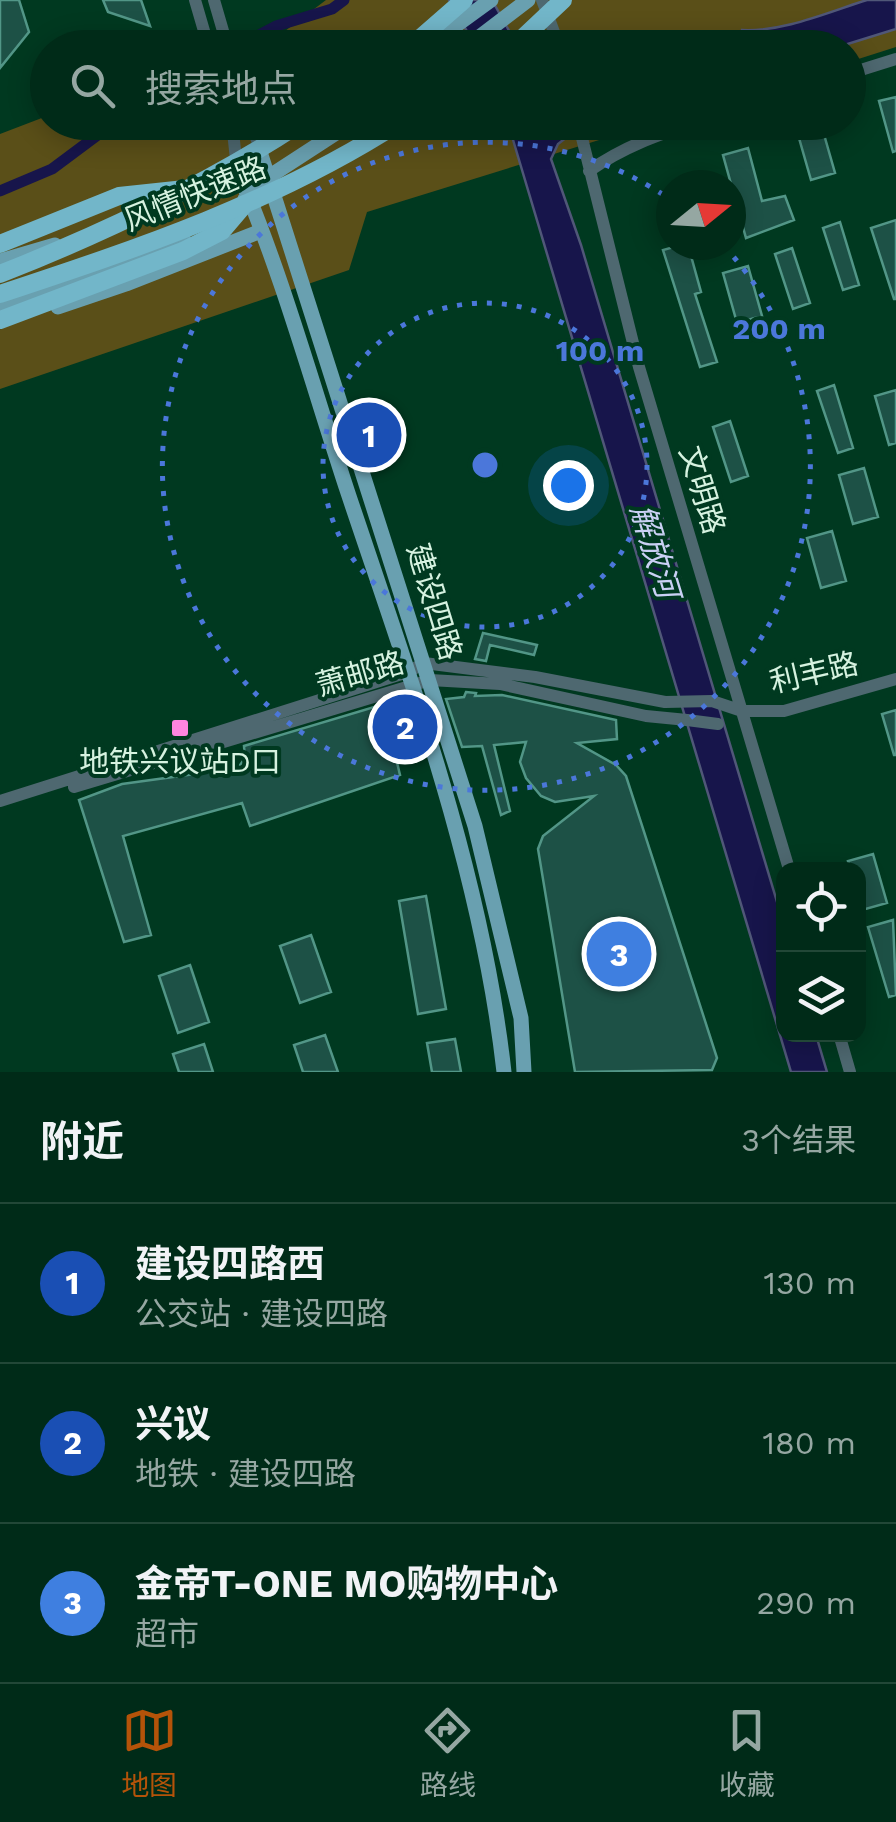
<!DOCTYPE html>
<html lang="zh">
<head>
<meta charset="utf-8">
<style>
  :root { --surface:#002b18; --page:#0a3321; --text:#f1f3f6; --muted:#95a7a2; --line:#224737; --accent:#b45309 }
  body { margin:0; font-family:"Work Sans","Noto Sans SC",sans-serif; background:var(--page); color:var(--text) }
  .controls { position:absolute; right:30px; bottom:30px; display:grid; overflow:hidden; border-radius:20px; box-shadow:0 5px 25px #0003 }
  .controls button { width:90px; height:90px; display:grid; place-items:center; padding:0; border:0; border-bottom:2px solid var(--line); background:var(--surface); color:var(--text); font:50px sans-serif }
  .compass { position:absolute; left:656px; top:170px; width:90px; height:90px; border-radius:50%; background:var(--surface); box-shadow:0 5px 25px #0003; rotate:72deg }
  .you { position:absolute; left:568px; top:485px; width:35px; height:35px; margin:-25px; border:8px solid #fff; border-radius:50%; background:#1a73e8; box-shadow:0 0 0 15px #1a73e833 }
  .badge { display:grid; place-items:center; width:65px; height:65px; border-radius:50%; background:var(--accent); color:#fff; font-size:32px; font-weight:700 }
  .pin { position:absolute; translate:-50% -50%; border:5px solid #fff; box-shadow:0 2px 10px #0006 }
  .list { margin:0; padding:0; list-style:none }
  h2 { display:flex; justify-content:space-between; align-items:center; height:130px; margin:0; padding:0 40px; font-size:42px }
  h2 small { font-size:32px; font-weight:400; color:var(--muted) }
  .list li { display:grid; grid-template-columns:65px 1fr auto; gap:30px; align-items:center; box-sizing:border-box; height:160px; padding:0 40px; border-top:2px solid var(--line) }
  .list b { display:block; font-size:38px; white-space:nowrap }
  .list p { margin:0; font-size:32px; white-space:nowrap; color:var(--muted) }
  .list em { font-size:32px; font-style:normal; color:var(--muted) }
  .icon { flex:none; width:55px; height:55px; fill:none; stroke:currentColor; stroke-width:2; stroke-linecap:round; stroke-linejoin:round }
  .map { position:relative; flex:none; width:896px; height:1072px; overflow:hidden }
  .search { position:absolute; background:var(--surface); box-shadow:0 5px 25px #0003; left:30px; right:30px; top:30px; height:110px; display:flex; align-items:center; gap:25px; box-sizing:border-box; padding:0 35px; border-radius:55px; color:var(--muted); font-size:38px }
  .sheet { height:610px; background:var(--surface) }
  nav { display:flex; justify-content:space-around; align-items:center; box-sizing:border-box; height:140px; border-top:2px solid var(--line); background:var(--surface); font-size:28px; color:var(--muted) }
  nav a { display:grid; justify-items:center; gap:5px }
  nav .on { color:var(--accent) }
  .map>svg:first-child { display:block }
  .green { fill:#5a4f18 }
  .water { fill:#17154b; stroke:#505778; stroke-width:2.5 }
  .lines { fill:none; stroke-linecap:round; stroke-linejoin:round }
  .canal { stroke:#17154b; stroke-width:11 }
  .building { fill:#1d5146; stroke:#529687; stroke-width:2.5 }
  .minor { stroke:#4e6870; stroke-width:12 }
  .major { stroke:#69a0b0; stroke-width:15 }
  .highway { stroke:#72b6c9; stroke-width:18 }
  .minor-bridge { stroke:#4e6870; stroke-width:12 }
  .highway-bridge { stroke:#72b6c9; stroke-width:18 }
  .ring { fill:none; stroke:#4b77da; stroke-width:5; stroke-dasharray:5 10 }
  .poi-dot { fill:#fe85df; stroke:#003920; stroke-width:4 }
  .labels { text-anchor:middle; stroke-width:8; stroke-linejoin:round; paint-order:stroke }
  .street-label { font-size:30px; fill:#d6f2e0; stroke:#003920 }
  .poi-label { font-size:30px; fill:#d6f2e0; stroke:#003920 }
  .water-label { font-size:32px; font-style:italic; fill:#cad0f4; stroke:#003920 }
  .centre { fill:#4b77da; stroke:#003920; stroke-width:5 }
  .ring-label { font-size:30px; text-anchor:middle; font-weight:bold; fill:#4b77da; stroke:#003920; stroke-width:8; stroke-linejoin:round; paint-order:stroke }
</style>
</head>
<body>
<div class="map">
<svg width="896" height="1072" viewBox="0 0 896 1072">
  <rect width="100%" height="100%" fill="#003920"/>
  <path class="green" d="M326,0H896V47L849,62L848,48H239L285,31Z
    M47,116L48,122L654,123L367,212L349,270L0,389V134Z"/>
  <path class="water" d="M449,0H492L518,47H476Z
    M867,0H896V29L838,47H724L740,37L742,30C784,32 828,12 867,0Z
    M508,123H585L558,144L551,159L581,245L783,922L784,1034L816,1035L827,1072H791Z"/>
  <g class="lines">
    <path class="canal" d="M235,48L276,26L332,9L344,0
      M0,191L52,169L115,122"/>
  </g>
  <path class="building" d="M0,0H19L29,32L0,68Z
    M103,0H141L150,26L108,12Z
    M896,97V151L893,152L879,101Z
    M821,124L835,173L811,180L797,131Z
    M748,148L762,201L785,196L794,220L746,238L723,155Z
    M896,220V299H894L871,228Z
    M840,222L859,285L843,290L823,228Z
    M681,245H688L701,292L695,294L717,362L700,367L663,250Z
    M792,248L810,303L793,309L775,254Z
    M748,266L762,316L737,323L723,273Z
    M834,385L853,448L838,453L817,391Z
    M896,390V443L889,445L875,396Z
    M730,421L748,476L731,482L713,427Z
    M864,468L878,517L853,524L839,475Z
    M832,531L846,581L821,588L807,538Z
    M483,633L537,645L534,655L490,645L486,661L475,659Z
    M466,692L476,693L475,696L502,695L616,720L617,739L577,743L616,765L626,776L717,1058L712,1070L575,1072L538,849L543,836L594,796L555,802L541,796L526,778L520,762L526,742L494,745L510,811L501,815L482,746L462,747L446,699L464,697Z
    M406,701L420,749L394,750L400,775L250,826L242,803L123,836L151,935L124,942L79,800L122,784L238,768L245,758L244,746L391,702Z
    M896,710V755H894L882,714Z
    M873,854L887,903L862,910L858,896V870H851L848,861Z
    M426,896L446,1009L418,1014L399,901Z
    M893,920L896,995L889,997L868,927Z
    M311,935L331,992L300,1003L280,946Z
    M190,965L209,1022L178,1033L159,976Z
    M325,1035L338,1072H303L294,1045Z
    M455,1039L461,1072H432L427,1043Z
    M204,1044L213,1072H179L173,1054Z"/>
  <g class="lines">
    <path class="minor" d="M195,0L209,48
      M214,0L228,48
      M542,0L560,48
      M848,74L896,59
      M232,122L237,169
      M251,122L261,153
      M578,122L639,367L789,869
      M589,171C623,147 657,135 697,122
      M74,787L430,680L500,684L646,716L687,720
      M0,801L408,672L424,663L535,677L665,702L712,701L742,711H784L896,679
      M839,1034L850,1072"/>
    <path class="major" d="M425,48L491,0
      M465,48L528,0
      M261,155L475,826L521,1018L524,1072
      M237,169C281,270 313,387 348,493C411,681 482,874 504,1072
      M245,199L270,176L353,122
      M0,261L55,245
      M0,306L116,266L183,237
      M58,307L126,284L261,231"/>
    <path class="highway" d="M409,48L464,0
      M0,244L119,196L185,189
      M0,320L183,251L222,231L245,204"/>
    <path class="minor-bridge" d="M687,720L718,724"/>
    <path class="highway-bridge" d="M512,48L563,0
      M0,274C104,233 208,184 302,122
      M0,294C139,248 276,202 400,122"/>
  </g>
  <g class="ring">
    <circle cx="485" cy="465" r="162"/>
    <path d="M724 246A324 324 0 1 1 671 200"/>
  </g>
  <rect class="poi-dot" x="170" y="718" width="20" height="20" rx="5"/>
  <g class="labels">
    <g class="street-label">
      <text transform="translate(195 194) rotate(-22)" y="10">风情快速路</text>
      <text transform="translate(702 490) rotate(73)" y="10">文明路</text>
      <text transform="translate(434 602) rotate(73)" y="10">建设四路</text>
      <text transform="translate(814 673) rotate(-13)" y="10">利丰路</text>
      <text transform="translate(360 674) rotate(-16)" y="10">萧邮路</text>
    </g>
    <g class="poi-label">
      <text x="180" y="772">地铁兴议站D口</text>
    </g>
    <g class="water-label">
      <text transform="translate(655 551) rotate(73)" y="11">解放河</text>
    </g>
  </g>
  <circle cx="485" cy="465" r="15" class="centre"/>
  <g class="ring-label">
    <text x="779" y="339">200 m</text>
    <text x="600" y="361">100 m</text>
  </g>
</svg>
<div class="controls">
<button><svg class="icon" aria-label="locate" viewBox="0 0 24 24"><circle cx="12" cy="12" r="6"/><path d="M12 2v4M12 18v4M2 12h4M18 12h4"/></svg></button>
<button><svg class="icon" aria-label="layers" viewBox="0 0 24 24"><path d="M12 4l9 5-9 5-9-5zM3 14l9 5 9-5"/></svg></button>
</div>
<svg class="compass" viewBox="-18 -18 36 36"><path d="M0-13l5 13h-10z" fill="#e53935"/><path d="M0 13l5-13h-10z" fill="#95a7a2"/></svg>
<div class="you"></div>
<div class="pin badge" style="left:369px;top:435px;background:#1a4fb4">1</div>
<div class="pin badge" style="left:405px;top:727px;background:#1a4fb4">2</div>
<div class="pin badge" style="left:619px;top:954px;background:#3f7fe0">3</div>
<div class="search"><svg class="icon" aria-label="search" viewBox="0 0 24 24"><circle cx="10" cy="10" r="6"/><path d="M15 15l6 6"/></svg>搜索地点</div>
</div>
<section class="sheet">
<h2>附近<small>3个结果</small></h2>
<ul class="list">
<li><span class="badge" style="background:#1a4fb4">1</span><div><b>建设四路西</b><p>公交站 · 建设四路</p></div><em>130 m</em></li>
<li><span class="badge" style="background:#1a4fb4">2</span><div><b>兴议</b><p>地铁 · 建设四路</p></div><em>180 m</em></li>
<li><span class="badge" style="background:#3f7fe0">3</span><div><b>金帝T-ONE MO购物中心</b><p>超市</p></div><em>290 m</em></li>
</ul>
</section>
<nav>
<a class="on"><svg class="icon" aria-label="map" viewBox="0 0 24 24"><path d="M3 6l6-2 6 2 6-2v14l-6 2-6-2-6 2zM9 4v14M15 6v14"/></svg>地图</a>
<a><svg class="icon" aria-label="directions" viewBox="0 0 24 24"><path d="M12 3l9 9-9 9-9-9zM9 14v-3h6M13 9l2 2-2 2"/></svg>路线</a>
<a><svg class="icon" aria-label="saved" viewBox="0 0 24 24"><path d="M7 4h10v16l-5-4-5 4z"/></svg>收藏</a>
</nav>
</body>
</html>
